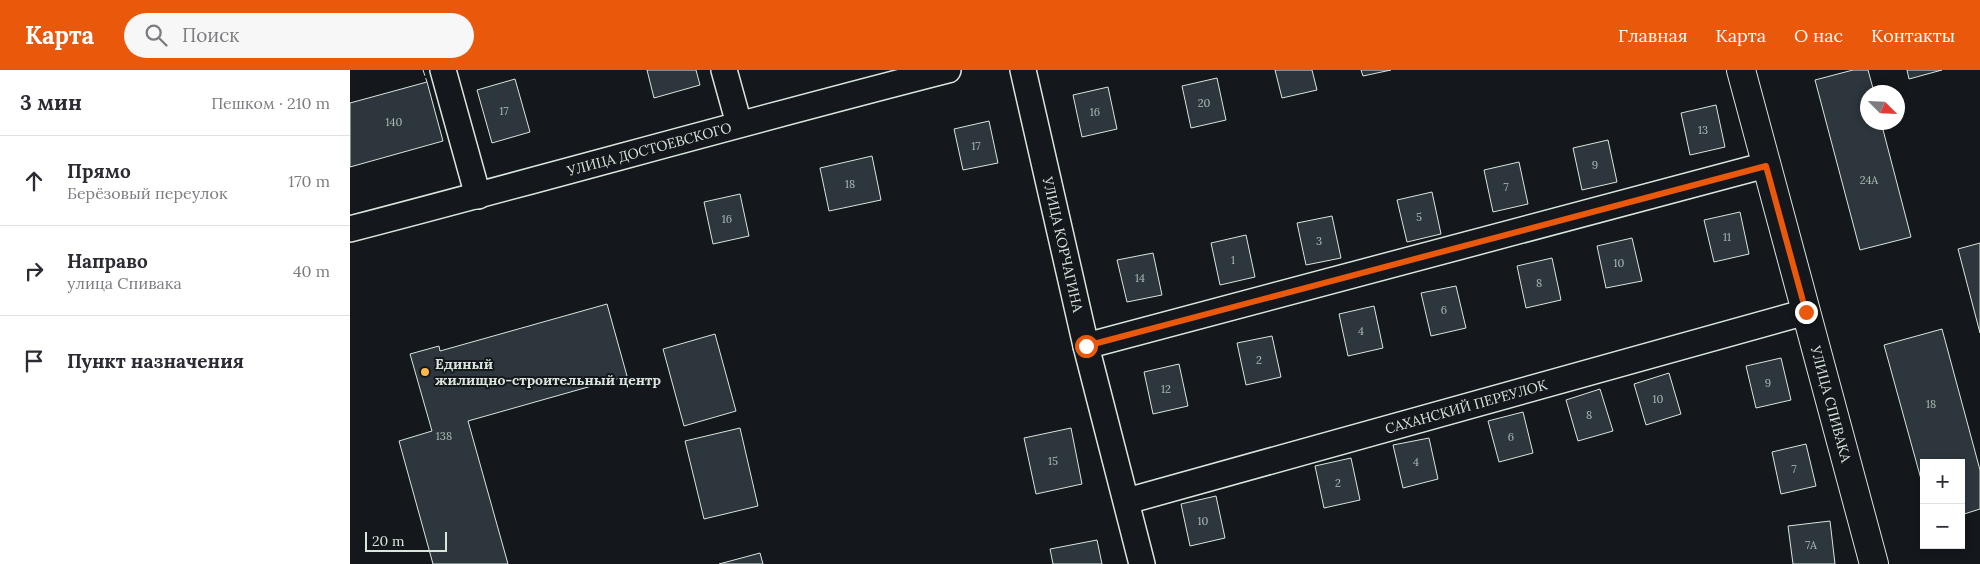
<!DOCTYPE html>
<html lang="ru">
<head>
<meta charset="utf-8">
<style>
  :root { --surface:#fff; --page:#f7f7f7; --text:#2b2b33; --muted:#7c7c81; --line:#e1e1e2; --accent:#ea580c }
  body { margin:0; font-family:Lora,serif; background:var(--page); color:var(--text) }
  .controls { position:absolute; right:15px; bottom:15px; display:grid; overflow:hidden; border-radius:0px; box-shadow:0 2px 8px #0003 }
  .controls button { width:45px; height:45px; display:grid; place-items:center; padding:0; border:0; border-bottom:1px solid var(--line); background:var(--surface); color:var(--text); font:25px sans-serif }
  .compass { position:absolute; left:1510px; top:15px; width:45px; height:45px; border-radius:50%; background:var(--surface); box-shadow:0 2px 8px #0003; rotate:114deg }
  .scale { position:absolute; left:15px; bottom:12px; width:82px; box-sizing:border-box; padding-left:5px; border:2px solid #d8e6dc; border-top:0; font-size:14px; line-height:18px; white-space:nowrap; color:#d8e6dc; -webkit-text-stroke:4px #14181c; paint-order:stroke }
  .stop { position:absolute; width:15px; height:15px; margin:-11px; border:4px solid #ea580c; border-radius:50%; background:#fff }
  .stop.end { background:#ea580c; border-color:#fff; box-shadow:0 1px 5px #0008 }
  .list { margin:0; padding:0; list-style:none }
  h2 { display:flex; justify-content:space-between; align-items:center; height:65px; margin:0; padding:0 20px; font-size:21px }
  h2 small { font-size:16px; font-weight:400; color:var(--muted) }
  .list li { display:grid; grid-template-columns:32px 1fr auto; gap:15px; align-items:center; box-sizing:border-box; height:90px; padding:0 20px; border-top:1px solid var(--line) }
  .list b { display:block; font-size:19px; white-space:nowrap }
  .list p { margin:0; font-size:16px; white-space:nowrap; color:var(--muted) }
  .list em { font-size:16px; font-style:normal; color:var(--muted) }
  .icon { flex:none; width:28px; height:28px; fill:none; stroke:currentColor; stroke-width:2; stroke-linecap:round; stroke-linejoin:round }
  .map { position:relative; flex:none; width:1630px; height:494px; overflow:hidden }
  header { display:flex; align-items:center; gap:30px; box-sizing:border-box; height:70px; padding:0 25px; background:var(--accent); color:#fff }
  header strong { font-size:24px }
  nav { display:flex; gap:28px; margin-inline-start:auto; font-size:18px }
  .search { width:350px; height:45px; background:var(--page); display:flex; align-items:center; gap:12px; box-sizing:border-box; padding:0 18px; border-radius:28px; color:var(--muted); font-size:19px }
  main { display:flex }
  aside { flex:1; background:var(--surface) }
  .map>svg:first-child { display:block }
  .building { fill:#2c363c; stroke:#d8e6dc }
  .lines { fill:none; stroke-linecap:round; stroke-linejoin:round }
  .minor-casing { stroke:#d8e6dc; stroke-width:28 }
  .tertiary-casing { stroke:#d8e6dc; stroke-width:30 }
  .minor { stroke:#14181c; stroke-width:25 }
  .tertiary { stroke:#14181c; stroke-width:28 }
  .fence { stroke:#d8e6dc; stroke-width:1; stroke-dasharray:6 2.5; stroke-linecap:butt }
  .route { stroke:#ea580c; stroke-width:6 }
  .poi-dot { fill:#ffb74d; stroke:#14181c; stroke-width:2 }
  .labels { text-anchor:middle; stroke-width:4; stroke-linejoin:round; paint-order:stroke }
  .number-label { font-size:11px; fill:#adbab4 }
  .street-label { font-size:14px; fill:#d8e6dc; stroke:#14181c }
  .poi-label { font-size:14px; font-weight:bold; fill:#d8e6dc; stroke:#14181c; text-anchor:start }
</style>
</head>
<body>
<header>
<strong>Карта</strong>
<div class="search"><svg class="icon" aria-label="search" viewBox="0 0 24 24"><circle cx="10" cy="10" r="6"/><path d="M15 15l6 6"/></svg>Поиск</div>
<nav><a>Главная</a><a>Карта</a><a>О нас</a><a>Контакты</a></nav>
</header>
<main>
<aside>
<h2>3 мин<small>Пешком · 210 m</small></h2>
<ul class="list">
<li><svg class="icon" aria-label="ahead" viewBox="0 0 24 24"><path d="M12 20V5M6 11l6-6 6 6"/></svg><div><b>Прямо</b><p>Берёзовый переулок</p></div><em>170 m</em></li>
<li><svg class="icon" aria-label="right" viewBox="0 0 24 24"><path d="M7 20v-9h11M14 6l5 5-5 5"/></svg><div><b>Направо</b><p>улица Спивака</p></div><em>40 m</em></li>
<li><svg class="icon" aria-label="arrive" viewBox="0 0 24 24"><path d="M6 21V4h12l-3 4 3 4H6"/></svg><div><b>Пункт назначения</b></div></li>
</ul>
</aside>
<div class="map">
<svg width="1630" height="494" viewBox="0 0 1630 494">
  <rect width="100%" height="100%" fill="#14181c"/>
  <path class="building" d="M297,0H346L350,15L304,28Z
    M925,0H962L967,20L932,28Z
    M1011,0H1041L1013,6Z
    M1503,0H1518L1524,22H1518V52H1531L1561,167L1510,180L1465,10Z
    M1557,0H1592L1559,9Z
    M867,8L876,50L841,58L832,16Z
    M165,9L180,62L142,73L127,20Z
    M77,12L93,71L0,97V33Z
    M758,17L767,59L732,67L723,25Z
    M1366,35L1375,77L1340,85L1331,43Z
    M639,51L648,93L613,100L604,59Z
    M1258,70L1267,112L1232,120L1223,78Z
    M522,86L531,130L479,141L470,98Z
    M1169,92L1178,134L1143,142L1134,100Z
    M1082,122L1091,164L1057,172L1047,130Z
    M390,124L399,166L363,174L354,132Z
    M1390,142L1399,184L1364,192L1354,150Z
    M982,146L991,188L956,195L947,153Z
    M896,165L905,207L870,215L861,173Z
    M1282,168L1292,211L1256,218L1247,176Z
    M1630,173V263L1608,179Z
    M803,183L812,225L777,232L767,190Z
    M1202,188L1211,230L1176,238L1167,196Z
    M1106,216L1116,258L1081,266L1071,223Z
    M257,234L277,306L118,351L158,494H83L49,371L82,361L60,284L89,276L90,281Z
    M1024,236L1033,278L998,286L989,244Z
    M1592,259L1630,400V439L1611,445V393H1574V420L1534,275Z
    M365,264L386,341L334,356L313,279Z
    M922,266L931,307L896,315L887,273Z
    M1431,288L1441,330L1406,338L1396,296Z
    M829,294L838,336L803,344L794,302Z
    M1319,303L1331,344L1296,355L1284,314Z
    M1250,319L1263,361L1228,371L1216,330Z
    M1173,342L1183,383L1149,392L1138,351Z
    M390,358L408,436L354,449L335,371Z
    M721,358L732,414L686,424L674,368Z
    M1079,368L1088,409L1053,418L1043,375Z
    M1456,374L1466,416L1431,424L1422,382Z
    M1001,388L1010,430L974,438L965,396Z
    M866,426L875,468L840,476L831,434Z
    M1480,451L1485,494H1443L1438,456Z
    M747,470L752,494H703L700,479Z
    M410,483L413,494H369Z"/>
  <g class="lines">
    <g class="minor-casing">
      <g id="minor">
        <path d="M93,0L128,126"/>
        <path d="M374,0L389,54"/>
        <path id="s1" d="M673,0L736,276L792,494"/>
        <path id="s2" d="M0,159C200,107 398,51 598,0"/>
        <path d="M736,276L1416,95"/>
        <path id="s3" d="M777,431L1456,242"/>
      </g>
    </g>
    <g class="tertiary-casing">
      <g id="tertiary">
        <path id="s4" d="M1391,0L1524,494"/>
      </g>
    </g>
    <use href="#minor" class="minor"/>
    <use href="#tertiary" class="tertiary"/>
    <path class="fence" d="M73,0L77,12"/>
  </g>
  <g class="lines">
    <path class="route" d="M736,276L1416,96L1456,242"/>
  </g>
  <circle class="poi-dot" cx="75" cy="302" r="5"/>
  <g class="labels">
    <g class="number-label">
      <text x="854" y="37">20</text>
      <text x="154" y="45">17</text>
      <text x="745" y="46">16</text>
      <text x="44" y="56">140</text>
      <text x="1353" y="64">13</text>
      <text x="626" y="80">17</text>
      <text x="1245" y="99">9</text>
      <text x="1519" y="114">24А</text>
      <text x="500" y="118">18</text>
      <text x="1156" y="121">7</text>
      <text x="1069" y="151">5</text>
      <text x="377" y="153">16</text>
      <text x="1377" y="171">11</text>
      <text x="969" y="175">3</text>
      <text x="883" y="194">1</text>
      <text x="1269" y="197">10</text>
      <text x="790" y="212">14</text>
      <text x="1189" y="217">8</text>
      <text x="1094" y="244">6</text>
      <text x="1011" y="265">4</text>
      <text x="909" y="294">2</text>
      <text x="1418" y="317">9</text>
      <text x="816" y="323">12</text>
      <text x="1308" y="333">10</text>
      <text x="1581" y="338">18</text>
      <text x="1239" y="349">8</text>
      <text x="94" y="370">138</text>
      <text x="1161" y="371">6</text>
      <text x="703" y="395">15</text>
      <text x="1066" y="396">4</text>
      <text x="1444" y="403">7</text>
      <text x="988" y="417">2</text>
      <text x="853" y="455">10</text>
      <text x="1461" y="479">7А</text>
    </g>
    <g class="street-label">
      <text dy="5" stroke="none"><textPath href="#s2" startOffset="310">УЛИЦА ДОСТОЕВСКОГО</textPath></text>
      <text dy="5" stroke="none"><textPath href="#s1" startOffset="179">УЛИЦА КОРЧАГИНА</textPath></text>
      <text dy="5" stroke="none"><textPath href="#s4" startOffset="346">УЛИЦА СПИВАКА</textPath></text>
      <text dy="5" stroke="none"><textPath href="#s3" startOffset="352">САХАНСКИЙ ПЕРЕУЛОК</textPath></text>
    </g>
    <g class="poi-label">
      <text x="85" y="299">Единый<tspan x="85" dy="16">жилищно-строительный центр</tspan></text>
    </g>
  </g>
</svg>
<div class="controls">
<button>+</button>
<button>−</button>
</div>
<svg class="compass" viewBox="-18 -18 36 36"><path d="M0-13l5 13h-10z" fill="#e53935"/><path d="M0 13l5-13h-10z" fill="#7c7c81"/></svg>
<div class="scale">20 m</div>
<div class="stop" style="left:736px;top:276px"></div>
<div class="stop end" style="left:1456px;top:242px"></div>
</div>
</main>
</body>
</html>
